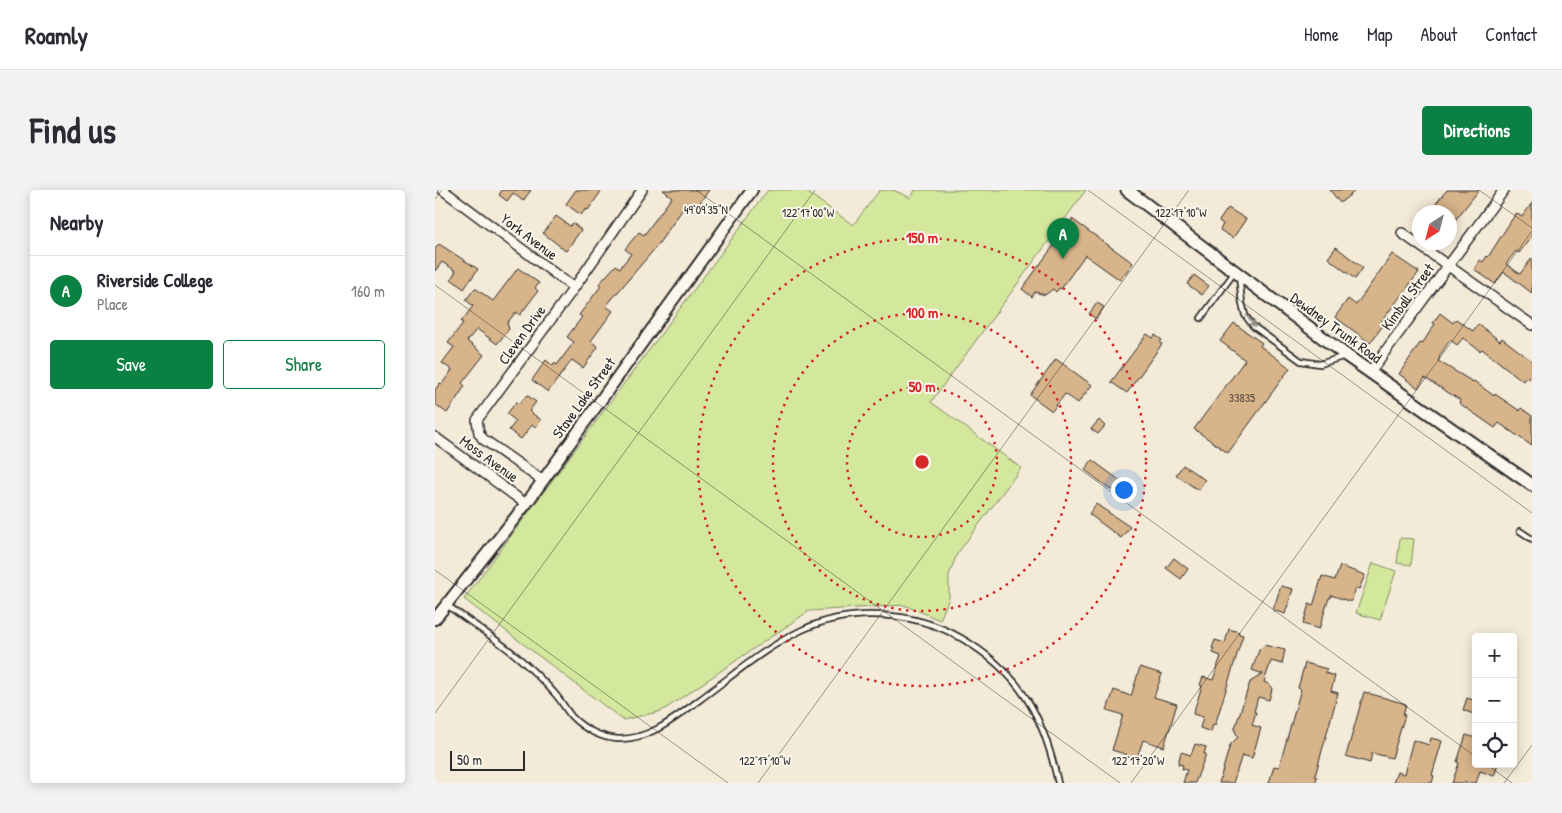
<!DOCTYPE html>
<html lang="en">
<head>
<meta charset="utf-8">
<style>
  :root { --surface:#fff; --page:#f2f2f3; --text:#2b2b33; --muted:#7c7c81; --line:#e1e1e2; --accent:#0b8043 }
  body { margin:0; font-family:"Patrick Hand",sans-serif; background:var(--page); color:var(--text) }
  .controls { position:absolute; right:15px; bottom:15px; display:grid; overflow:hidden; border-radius:5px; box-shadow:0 2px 12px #0003 }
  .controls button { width:45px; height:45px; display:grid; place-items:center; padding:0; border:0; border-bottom:1px solid var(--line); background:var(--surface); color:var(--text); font:25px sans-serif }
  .compass { position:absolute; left:977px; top:15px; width:45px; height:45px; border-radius:50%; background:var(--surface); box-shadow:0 2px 12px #0003; rotate:216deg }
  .scale { position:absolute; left:15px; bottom:12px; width:75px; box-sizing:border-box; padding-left:5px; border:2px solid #2b2b2b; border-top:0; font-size:14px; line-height:18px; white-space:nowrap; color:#2b2b2b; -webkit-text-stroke:4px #fbf7ec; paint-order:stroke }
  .you { position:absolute; left:688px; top:299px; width:18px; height:18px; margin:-12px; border:4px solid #fff; border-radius:50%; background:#1a73e8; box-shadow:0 0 0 8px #1a73e833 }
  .badge { display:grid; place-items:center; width:32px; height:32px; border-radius:50%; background:var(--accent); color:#fff; font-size:16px; font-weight:700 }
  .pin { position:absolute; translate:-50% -41px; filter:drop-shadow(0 1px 2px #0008) }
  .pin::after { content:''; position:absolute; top:26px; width:18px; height:15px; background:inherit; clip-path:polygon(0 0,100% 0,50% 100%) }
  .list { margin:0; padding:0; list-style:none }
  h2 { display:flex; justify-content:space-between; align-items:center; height:65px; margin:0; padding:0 20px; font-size:21px }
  h2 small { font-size:16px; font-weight:400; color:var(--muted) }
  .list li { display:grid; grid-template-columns:32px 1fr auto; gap:15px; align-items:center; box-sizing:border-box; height:70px; padding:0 20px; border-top:1px solid var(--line) }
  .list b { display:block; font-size:19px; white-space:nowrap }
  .list p { margin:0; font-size:16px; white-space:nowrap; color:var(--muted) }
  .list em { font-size:16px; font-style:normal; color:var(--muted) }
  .actions { display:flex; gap:10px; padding:15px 20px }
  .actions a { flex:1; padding:11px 0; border:1px solid var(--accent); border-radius:5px; text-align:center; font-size:18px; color:var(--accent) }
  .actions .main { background:var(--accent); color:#fff }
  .icon { flex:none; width:28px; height:28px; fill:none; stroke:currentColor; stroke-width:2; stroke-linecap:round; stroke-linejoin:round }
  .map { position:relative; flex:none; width:1097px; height:593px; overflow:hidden; border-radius:5px }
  header { display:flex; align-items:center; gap:30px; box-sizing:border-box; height:70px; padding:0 25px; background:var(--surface); border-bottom:1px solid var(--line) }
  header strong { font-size:24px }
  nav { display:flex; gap:28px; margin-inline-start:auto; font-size:18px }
  .intro { display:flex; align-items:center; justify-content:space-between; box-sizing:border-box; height:120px; padding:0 30px }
  h1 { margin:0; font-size:35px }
  .button { padding:12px 22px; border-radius:5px; background:var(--accent); color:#fff; font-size:18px; font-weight:700 }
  main { display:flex; gap:30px; padding:0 30px }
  aside { flex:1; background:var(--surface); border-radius:5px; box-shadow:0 2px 12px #0003 }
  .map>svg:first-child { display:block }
  .green { fill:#d3e89d; stroke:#7f8a64 }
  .building { fill:#d8b48a; stroke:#2b2b2b }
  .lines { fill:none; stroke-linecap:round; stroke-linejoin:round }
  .service-casing { stroke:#2b2b2b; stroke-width:8 }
  .minor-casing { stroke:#2b2b2b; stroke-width:12 }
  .tertiary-casing { stroke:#2b2b2b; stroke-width:14 }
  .secondary-casing { stroke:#2b2b2b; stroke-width:15 }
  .service { stroke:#fbf7ec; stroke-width:4.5 }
  .minor { stroke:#fbf7ec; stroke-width:9 }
  .tertiary { stroke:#fbf7ec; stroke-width:10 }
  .secondary { stroke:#fbf7ec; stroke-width:11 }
  .oneway { fill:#93918c }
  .ticks { fill:none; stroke:#2b2b2b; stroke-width:1; stroke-opacity:0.45 }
  .ring { fill:none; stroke:#d62828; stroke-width:2.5; stroke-dasharray:2.5 5 }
  .labels { text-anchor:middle; stroke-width:4; stroke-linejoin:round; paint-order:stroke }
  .number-label { font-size:12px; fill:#564d43 }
  .street-label { font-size:15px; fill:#2b2b2b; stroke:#fbf7ec }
  .ticks-label { font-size:12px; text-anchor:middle; fill:#2b2b2b; stroke:#fbf7ec; stroke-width:4; stroke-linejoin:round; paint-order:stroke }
  .centre { fill:#d62828; stroke:#fbf7ec; stroke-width:2.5 }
  .ring-label { font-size:15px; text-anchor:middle; font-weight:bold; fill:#d62828; stroke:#fbf7ec; stroke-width:4; stroke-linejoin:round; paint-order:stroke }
</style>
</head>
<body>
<header>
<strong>Roamly</strong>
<nav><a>Home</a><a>Map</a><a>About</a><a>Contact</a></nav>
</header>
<div class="intro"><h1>Find us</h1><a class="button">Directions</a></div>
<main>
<aside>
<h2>Nearby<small></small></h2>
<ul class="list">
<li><span class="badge">A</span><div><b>Riverside College</b><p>Place</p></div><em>160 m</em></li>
</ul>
<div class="actions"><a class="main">Save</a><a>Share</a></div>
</aside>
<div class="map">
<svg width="1097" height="593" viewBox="0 0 1097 593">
  <rect width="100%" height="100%" fill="#f4ead8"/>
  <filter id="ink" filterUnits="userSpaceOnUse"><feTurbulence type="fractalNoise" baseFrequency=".02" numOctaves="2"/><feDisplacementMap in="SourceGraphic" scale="10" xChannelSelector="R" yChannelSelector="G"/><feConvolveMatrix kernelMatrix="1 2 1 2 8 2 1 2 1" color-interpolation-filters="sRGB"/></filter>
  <g filter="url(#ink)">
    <path class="green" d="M333,0H369L418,35L445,0H458L476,8L480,0H651L496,212L586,278L522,364L514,385V408L505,430L469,415L374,421L227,521L188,530L29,409Z
      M965,348L979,349L976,375L962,373Z
      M938,373L961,381L945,430L921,423Z"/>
    <path class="building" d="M67,0H96L88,11L78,3L72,11L64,5Z
      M141,0H167L153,20L151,19L146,25L131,14Z
      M228,0H274L258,22L250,16L222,56L171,116L178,121L156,151L163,157L148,178L137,170L113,202L97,190L111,170L118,176L120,173L122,175L139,152L132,147L147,127L144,125L166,96L164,94L181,75L185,78L196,64L190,59L204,42L209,45L237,7Z
      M895,0H921L905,13Z
      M1012,0H1044L1014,38V22H994Z
      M1097,13V46L1084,63L1081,61L1071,74L1085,84L1097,68V103L1069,82L1060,94L1039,79L1045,70L1048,72L1052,66L1053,67L1081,23L1087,27Z
      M793,18L811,29L798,48L785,40L788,34L784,31Z
      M121,26L135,36L138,33L146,40L131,61L108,43Z
      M637,29L698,73L685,90L650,65L626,99L624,98L621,102L618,99L610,105L600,102L597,107L587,99L625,47L624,46Z
      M4,54L43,79L29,99L16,89L21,81L7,72L0,81V59Z
      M901,57L928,78L920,89L893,68Z
      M957,64L984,82L946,132L949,134L935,153L900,127L913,109L921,115Z
      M83,78L104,93L100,98L103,101L85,125L81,122L72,133L74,139L62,154L42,139L32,151L49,165L27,193L30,196L12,223L0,214V200L5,193L7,194L17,180L7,173L19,157L13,153L28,133L26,132L38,116L31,110L40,98L58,111Z
      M759,85L774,96L767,105L752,94Z
      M662,113L669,117L661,129L654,124Z
      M1005,123L1018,133L1021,129L1038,141L1043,134L1065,151L1067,148L1097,171V185L1094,189L1091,187L1088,191L1047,159L1045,161L1028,148L1022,155L1015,150L1004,167L1005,168L1003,171L1038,192L1039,191L1059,206L1060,204L1085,221L1086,218L1097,226V256L1064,233L1060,238L1024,213L1025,210L990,188L983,198L964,184L985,153L987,154L1000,134L998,133Z
      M799,133L827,153L825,156L855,178L793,263L759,239L810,170L785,151Z
      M712,144L718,148L720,145L727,150L725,153L727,154L692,203L676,192Z
      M621,169L657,195L643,213L630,204L617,221L595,205Z
      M92,205L101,212L94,221L106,230L101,237L97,235L86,249L74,240L81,231L72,224L81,212L85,213Z
      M664,230L670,236L663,244L656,239Z
      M657,270L691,295L683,305L650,280Z
      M748,275L770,290L763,300L741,285Z
      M661,314L695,337L686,348L654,324Z
      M739,368L753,379L746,389L731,378Z
      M905,376L930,385L924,399L921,398L916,412L896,405V408H894L884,439L868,434L874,414L878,416L887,386L900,390Z
      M846,396L858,399L850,424L838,420Z
      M794,439L804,442V444L808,445L780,535L778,534L776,542L765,538L768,527L758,524L767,496L765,495L768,487L778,490L786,466L778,463L779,459L777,458L780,450L790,453Z
      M829,455L850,460L847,474L836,471L829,492L834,494L837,499L834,510L823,507L819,522H821L817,535L826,538L817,568L807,565L798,593H784L795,555L803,547L800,541V538L815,492L828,484L817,480L824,460Z
      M870,473L892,479L890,483L900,486L896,501L903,503L880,586L882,587L880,593H834L839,576L844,577L866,499L863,498Z
      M705,477L727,484L719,507L742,514L729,557L708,550L702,568L677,560L688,525L672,520L679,500L696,506Z
      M929,502L971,514L968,525H970L957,568L937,563L935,573L911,566Z
      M1032,508L1041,511V525L1028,520Z
      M1031,545L1041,548V574H1063L1059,586L1045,581L1041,593H1017L1024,573L1022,572Z
      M996,548L1007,551L997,585L999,586L997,593H958L962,582L969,584L978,550L994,555Z
      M760,554L771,557L769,564H771L760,593H748L752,580L747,579L748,575L743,574L746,562L756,565Z"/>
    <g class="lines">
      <g class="service-casing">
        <path id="service" d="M804,86L807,113L810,125L818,136L866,171L885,174L910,166
          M766,128L799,83
          M1085,341L1097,349
          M12,415C36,433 62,449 85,469C97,480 110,492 121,505C127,512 131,520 137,527C149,539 166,548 183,549C214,550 239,529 263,511C296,487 329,458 367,440C415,417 479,421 526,448C586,483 609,527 623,593"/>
      </g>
      <g class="minor-casing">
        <path id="minor" d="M8,0L139,98
          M967,43L1097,135
          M935,182L1069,0
          M0,247L91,314
          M108,291L48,249L44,243L42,230L139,98L207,0"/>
      </g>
      <g class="tertiary-casing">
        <path id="tertiary" d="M0,429L91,314L317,0"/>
      </g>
      <g class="secondary-casing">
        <path id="secondary" d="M692,0L912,166L1097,295"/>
      </g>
      <use href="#service" class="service"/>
      <use href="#minor" class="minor"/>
      <use href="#tertiary" class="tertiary"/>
      <use href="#secondary" class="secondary"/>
    </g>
    <defs><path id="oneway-solid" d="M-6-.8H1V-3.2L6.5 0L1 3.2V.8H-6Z" transform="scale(1.25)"/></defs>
    <use class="oneway" href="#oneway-solid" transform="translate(816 131) rotate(51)"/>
  </g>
  <path class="ticks" d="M261,0L1041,567M653,0L1097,323M1044,0L1097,38M0,9L7,0M0,95L685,593M0,380L293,593M0,523L380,0M1051,574L1077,593M323,593L754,0M696,593L1097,41M1069,593L1097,555"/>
  <g class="ring">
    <circle cx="487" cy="272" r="75"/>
    <circle cx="487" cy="272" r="149"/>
    <circle cx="487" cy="272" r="224"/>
  </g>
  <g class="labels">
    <g class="number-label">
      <text x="807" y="212">33835</text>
    </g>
    <g class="street-label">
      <text transform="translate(94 47) rotate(37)" y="5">York Avenue</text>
      <text transform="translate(973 107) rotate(-54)" y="5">Kimball Street</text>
      <text transform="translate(901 138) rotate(36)" y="5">Dewdney Trunk Road</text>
      <text transform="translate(87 145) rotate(-54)" y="5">Cleven Drive</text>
      <text transform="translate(149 208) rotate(-54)" y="5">Stave Lake Street</text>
      <text transform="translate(54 269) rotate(36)" y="5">Moss Avenue</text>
    </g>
  </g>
  <g class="ticks-label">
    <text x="271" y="24">49°09'35"N</text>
    <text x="373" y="27">122°17'00"W</text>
    <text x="746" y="27">122°17'10"W</text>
    <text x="330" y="575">122°17'10"W</text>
    <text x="703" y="575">122°17'20"W</text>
  </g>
  <circle cx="487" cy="272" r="8" class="centre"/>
  <g class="ring-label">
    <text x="487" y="53">150 m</text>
    <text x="487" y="128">100 m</text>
    <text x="487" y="202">50 m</text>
  </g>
</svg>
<div class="controls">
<button>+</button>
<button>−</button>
<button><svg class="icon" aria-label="locate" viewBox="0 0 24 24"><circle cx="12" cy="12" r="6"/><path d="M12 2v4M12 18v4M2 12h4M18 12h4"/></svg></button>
</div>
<svg class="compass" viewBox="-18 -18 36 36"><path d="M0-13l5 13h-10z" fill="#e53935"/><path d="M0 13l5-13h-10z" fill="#7c7c81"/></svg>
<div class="scale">50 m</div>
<div class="you"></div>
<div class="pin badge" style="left:628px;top:69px">A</div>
</div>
</main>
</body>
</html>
